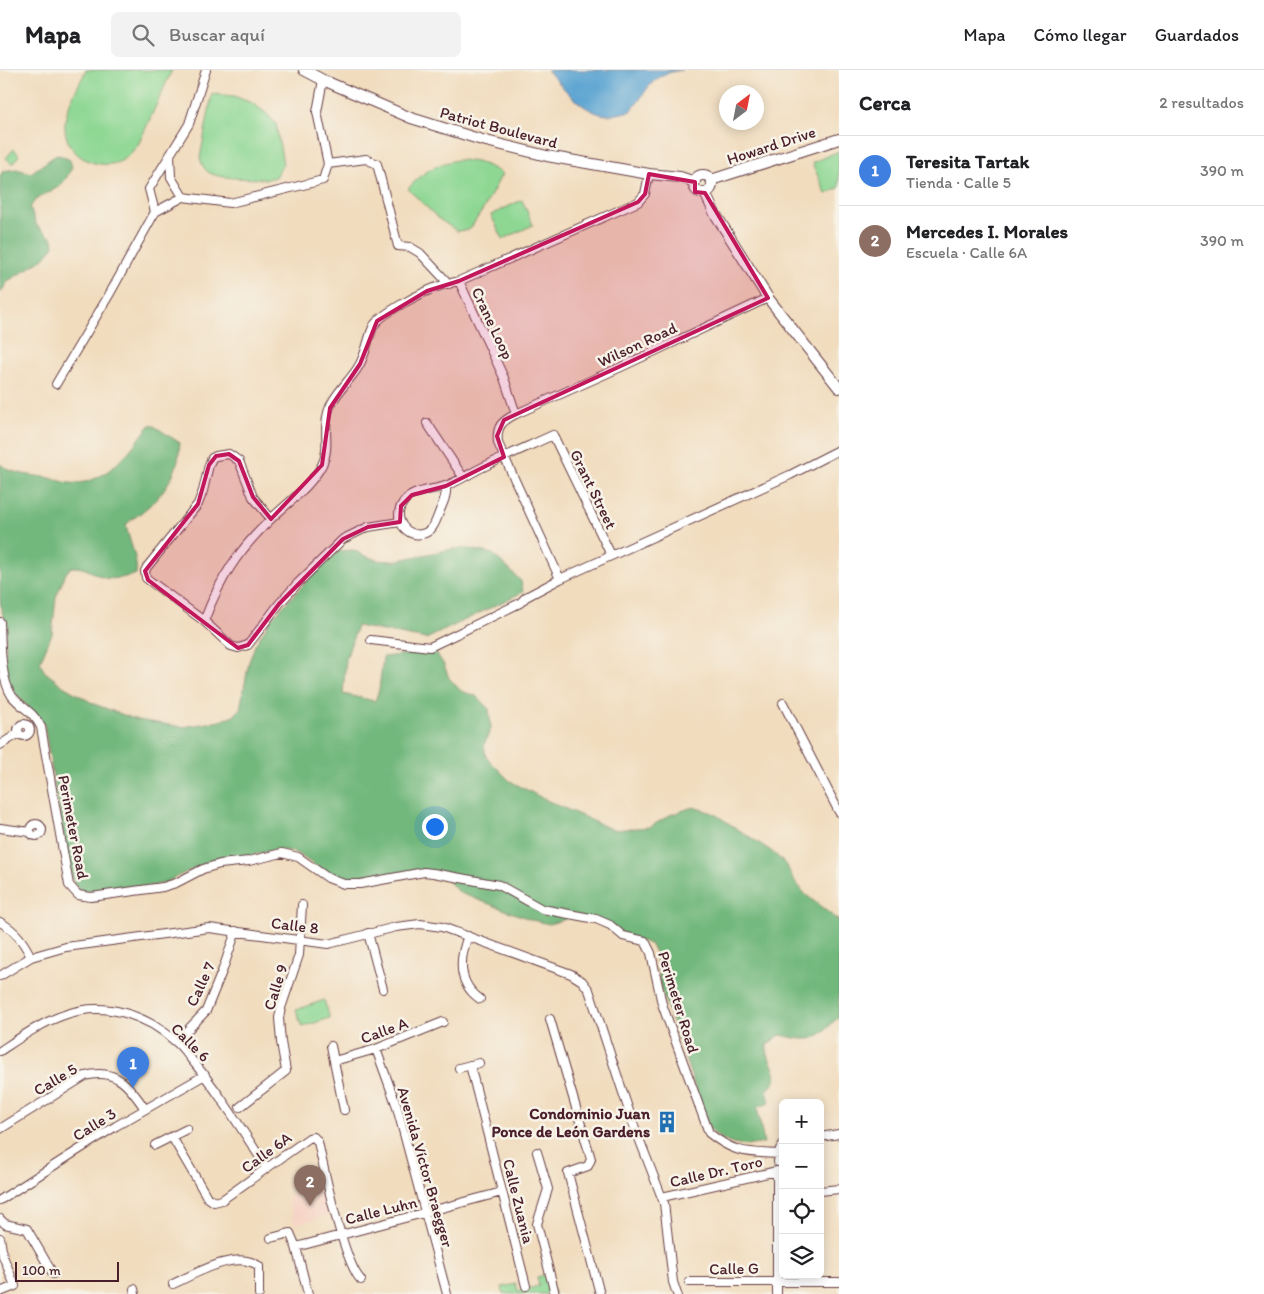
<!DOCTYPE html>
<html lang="es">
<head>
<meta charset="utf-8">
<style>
  :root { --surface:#fff; --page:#f2f2f2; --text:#202124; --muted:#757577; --line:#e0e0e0; --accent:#0b8043 }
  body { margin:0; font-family:Itim,sans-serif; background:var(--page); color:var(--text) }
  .controls { position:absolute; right:15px; bottom:15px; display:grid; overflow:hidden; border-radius:8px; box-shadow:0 2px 12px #0003 }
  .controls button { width:45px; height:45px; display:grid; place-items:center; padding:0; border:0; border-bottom:1px solid var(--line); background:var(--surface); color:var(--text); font:25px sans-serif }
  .compass { position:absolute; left:719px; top:15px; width:45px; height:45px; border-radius:50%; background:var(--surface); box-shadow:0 2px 12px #0003; rotate:32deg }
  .scale { position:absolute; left:15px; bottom:12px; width:104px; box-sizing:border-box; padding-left:5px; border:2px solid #4a1f2b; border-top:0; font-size:14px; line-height:18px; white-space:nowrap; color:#4a1f2b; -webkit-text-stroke:4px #f7f3e8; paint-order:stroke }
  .you { position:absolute; left:434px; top:756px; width:18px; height:18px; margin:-12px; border:4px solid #fff; border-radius:50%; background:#1a73e8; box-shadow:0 0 0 8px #1a73e833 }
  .badge { display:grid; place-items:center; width:32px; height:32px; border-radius:50%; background:var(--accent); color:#fff; font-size:16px; font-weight:700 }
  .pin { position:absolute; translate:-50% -41px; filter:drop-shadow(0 1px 2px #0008) }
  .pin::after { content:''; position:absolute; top:26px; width:18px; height:15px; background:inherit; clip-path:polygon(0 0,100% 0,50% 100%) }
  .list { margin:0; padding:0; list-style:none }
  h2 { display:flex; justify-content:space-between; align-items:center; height:65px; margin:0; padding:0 20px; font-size:21px }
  h2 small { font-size:16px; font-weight:400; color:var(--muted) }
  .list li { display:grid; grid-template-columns:32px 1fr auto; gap:15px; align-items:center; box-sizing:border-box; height:70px; padding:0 20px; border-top:1px solid var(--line) }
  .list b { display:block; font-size:19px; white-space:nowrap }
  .list p { margin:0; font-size:16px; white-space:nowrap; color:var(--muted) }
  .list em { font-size:16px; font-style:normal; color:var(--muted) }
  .icon { flex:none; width:28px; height:28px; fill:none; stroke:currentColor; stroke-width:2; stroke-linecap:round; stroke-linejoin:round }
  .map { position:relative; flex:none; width:839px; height:1224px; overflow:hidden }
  header { display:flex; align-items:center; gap:30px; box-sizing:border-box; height:70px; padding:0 25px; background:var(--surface); border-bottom:1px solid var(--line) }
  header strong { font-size:24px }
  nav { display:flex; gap:28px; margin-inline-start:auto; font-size:18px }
  .search { width:350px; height:45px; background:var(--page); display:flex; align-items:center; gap:12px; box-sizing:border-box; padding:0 18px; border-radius:8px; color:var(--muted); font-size:19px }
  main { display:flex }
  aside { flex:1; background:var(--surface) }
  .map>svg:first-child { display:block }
  .built { fill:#f6d2c3 }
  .green { fill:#8dd793; stroke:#6c7b5f }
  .forest { fill:#72b87d; stroke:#5e6c54 }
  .water { fill:#5ba4d2; stroke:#52627e }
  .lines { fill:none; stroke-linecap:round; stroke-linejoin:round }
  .minor-casing { stroke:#633b41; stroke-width:10 }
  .tertiary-casing { stroke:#633b41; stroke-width:12 }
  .minor { stroke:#fff; stroke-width:8 }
  .tertiary { stroke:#fff; stroke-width:10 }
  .marked { fill:#c2185b; fill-opacity:0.2; stroke:#c2185b; stroke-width:4; stroke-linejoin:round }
  .labels { text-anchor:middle; stroke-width:5; stroke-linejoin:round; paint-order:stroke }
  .street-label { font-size:16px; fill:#4a1f2b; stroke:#f7f3e8 }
  .poi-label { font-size:16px; font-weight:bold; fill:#4a1f2b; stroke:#f7f3e8; text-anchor:end }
</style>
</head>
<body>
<header>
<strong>Mapa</strong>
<div class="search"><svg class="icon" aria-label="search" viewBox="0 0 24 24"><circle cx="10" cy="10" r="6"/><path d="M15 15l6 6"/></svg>Buscar aquí</div>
<nav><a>Mapa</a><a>Cómo llegar</a><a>Guardados</a></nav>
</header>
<main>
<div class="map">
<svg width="839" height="1224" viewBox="0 0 839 1224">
  <rect width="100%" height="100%" fill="#f7f3e8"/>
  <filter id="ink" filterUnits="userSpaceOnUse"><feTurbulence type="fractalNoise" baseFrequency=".02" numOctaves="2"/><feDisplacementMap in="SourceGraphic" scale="10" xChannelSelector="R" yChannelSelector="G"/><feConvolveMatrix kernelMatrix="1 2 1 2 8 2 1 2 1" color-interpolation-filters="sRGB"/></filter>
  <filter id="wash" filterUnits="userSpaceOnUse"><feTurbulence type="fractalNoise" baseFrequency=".0096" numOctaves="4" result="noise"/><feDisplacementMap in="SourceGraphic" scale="20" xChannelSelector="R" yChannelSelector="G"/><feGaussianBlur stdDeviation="1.12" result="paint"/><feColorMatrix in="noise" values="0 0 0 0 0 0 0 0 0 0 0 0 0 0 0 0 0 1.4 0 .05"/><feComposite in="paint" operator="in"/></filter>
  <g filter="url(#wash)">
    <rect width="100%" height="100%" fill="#f1dcbd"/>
    <path class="built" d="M319,1101L331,1145L295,1154L288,1127Z"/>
    <path class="green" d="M86,0H172L139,73C133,81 126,90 116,93C92,99 66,84 65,58C64,38 78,18 86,0Z
      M212,24L234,26L252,33L266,43L276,54L283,94L276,107L268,109C253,108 220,110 208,102C203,98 202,94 200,88Z
      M14,79L19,85L14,93H11L6,88Z
      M839,81V118L826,124L812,93Z
      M457,90C474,90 488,94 502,104L484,138L469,160L457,161L439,149L408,119C422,102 436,94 457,90Z
      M522,130L533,155L503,169L491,145Z
      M324,930L330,948L302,957L296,940Z
      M549,1204L554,1224H503L502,1217L516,1214L518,1221L539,1216L537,1207Z"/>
    <path class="forest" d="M56,85L62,86L70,90L72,97C68,105 65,112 58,117C49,124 35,126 30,138L37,156L53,169L54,176L43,189L8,211L0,224V106L3,101L16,99L31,103Z
      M151,354L180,373C179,381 179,390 176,397C171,412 157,431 144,440C138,446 132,448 126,455C129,472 138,487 136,504C129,507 112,510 105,508C92,504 87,496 71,497L66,503L56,527L52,564L40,592L44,601L63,616L94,634L137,650L183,657L220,651L234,646L240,639L249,592L255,575L271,549L327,490L339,481L354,480L363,485L377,490L394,491L452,479H471L493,484L521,511L523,522L426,569L357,556L346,589L343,624L375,631L379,620L383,587L435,581L444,595L449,608L461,621L476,626L489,639L491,658L484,675L486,687L510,711L546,730L613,760L650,757L670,745L693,737L713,743L771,781L785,793L794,810L805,824L839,851V947C832,952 828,958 822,963C811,974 793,967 780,965L767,975C765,993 787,1004 767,1020L770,1033L757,1037L764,1073C740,1078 726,1076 709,1058L661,919L655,882L650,874L622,865L593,851L573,847L549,854L532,850L460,823L450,813L449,803L418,801L349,812L334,808L298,784L290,781L274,780L244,787L216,790L201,795L164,813L152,816L110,818L85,822L80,821L75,816L69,798L44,654L13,621L5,607L6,560L0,531V394C11,404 30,405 44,407C55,408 68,415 78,413C111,410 132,377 151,354Z"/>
    <path class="water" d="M547,0H683C650,4 650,18 631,41C624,42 616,45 608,45C583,44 563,17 547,0Z"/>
  </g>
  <g filter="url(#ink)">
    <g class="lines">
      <g class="minor-casing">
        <path id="minor" d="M170,85L171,107L183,127
          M328,94L366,89L377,94L398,176L410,177L420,183L449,214
          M155,142L149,119L189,54L206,0
          M459,211L504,308L516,344C502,351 496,356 498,373L560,509
          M56,314L109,225L155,142L183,127L230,133L323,110L328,94L317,42L323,10
          M516,344L621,297L768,228
          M427,353L463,407
          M446,416C447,424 444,431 441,438C438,444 436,454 431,459C415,474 392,455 401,436C409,420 430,421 445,416C458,412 470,403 483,397C506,386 529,376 553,365L611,485
          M271,449L253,427L239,391L229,384L216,386L212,388L209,395L203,421L198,434L147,497L145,501L146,508L204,551L231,576L238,578L248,575L279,534L298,513L343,469L368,457L400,452
          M204,551C221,506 238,481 272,448C289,432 311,416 322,395C330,379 324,364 327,347C330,328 347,314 357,299C366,286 367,271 373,257C379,244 423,222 437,217C444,214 452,213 459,211L638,132L645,124L649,104
          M0,552C1,575 0,608 12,626C23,639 33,641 41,657L69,815L78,825L91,827L163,817L176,813L203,799L220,794L249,791L282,783L298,787L328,808L344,814H360L424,802L433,803L499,815L542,839L596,849L610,855L623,866L645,871L651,883L662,934L709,1063C735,1084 747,1082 779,1084
          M371,570L430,577L520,533L526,527L560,509L790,405L839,380
          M783,633L839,742
          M18 660a6 6 0 1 1 12 0a6 6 0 1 1-12 0Z
          M0,675L19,663
          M30 760a6 6 0 1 1 12 0a6 6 0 1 1-12 0Z
          M0,758L30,762
          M0,852C16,861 23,871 31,887
          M368,863L383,919
          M468,866C459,889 457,913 480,929
          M0,906L31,887L66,877L209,858L328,874L396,857L420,854L442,857L571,904L582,911L589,920L633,1053L664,1133L673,1212L677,1224
          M550,949L591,1089L588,1096L568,1103L600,1224
          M176,972L206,941L223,899L236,861
          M331,976L344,1040
          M376,979L396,1034L447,1224
          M0,981C21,967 42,952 67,944C105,931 147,945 176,972C182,977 186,983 191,989C220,1023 243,1062 267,1098
          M334,991L376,979L443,952
          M470,995L526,1216
          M459,998L479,993
          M240,1037L286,1001L281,972L279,948L281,938L299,885L302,835
          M0,1059L85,1006C116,998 129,1015 145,1039
          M172,1067L207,1127L214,1132L222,1130L309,1068L314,1067L318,1072C324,1100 344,1193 361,1210
          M820,1067L839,1064
          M155,1075L187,1059
          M537,1082L548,1119L537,1154L555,1224
          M778,1092L780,1079L783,1074
          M820,1121L839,1119
          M662,1127L777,1101V1224
          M0,1130L116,1056L205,1005
          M0,1149L5,1154L27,1159L53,1204
          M0,1168L3,1186L15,1216L0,1222
          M271,1168L290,1163L296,1177L308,1224
          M296,1177L502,1122
          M689,1212H839
          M173,1214C195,1204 236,1179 259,1196V1224
          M134,1219L135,1224"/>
      </g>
      <g class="tertiary-casing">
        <path id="tertiary" d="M304,0L323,10L411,48L482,70L547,86L649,104L680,107L695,112
          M694 114a9 9 0 1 1 18 0a9 9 0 1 1-18 0Z
          M711,110L839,69
          M705,123L714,142L768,228L839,318"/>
      </g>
      <use href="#minor" class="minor"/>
      <use href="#tertiary" class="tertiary"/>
    </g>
  </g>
  <path class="marked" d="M649,104L695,112V122L705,123L768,228L504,350L497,366L504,387L446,416L412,425L401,436L400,452L368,457L343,469L279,534L248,575L238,578L148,510L145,501L198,434L209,395L216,386L229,384L239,391L253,427L271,449L322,395L330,338L360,294L377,251L427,221L459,211L638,132L645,124Z"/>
  <defs>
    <g id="building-bare" transform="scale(1.725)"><path d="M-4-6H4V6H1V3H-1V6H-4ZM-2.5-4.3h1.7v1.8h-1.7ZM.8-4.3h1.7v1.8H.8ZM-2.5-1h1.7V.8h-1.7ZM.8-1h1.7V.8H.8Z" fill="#1f6fb2" stroke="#f7f3e8" stroke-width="2.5" paint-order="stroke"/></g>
  </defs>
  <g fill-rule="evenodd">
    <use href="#building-bare" x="667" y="1052"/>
  </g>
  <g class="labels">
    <g class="street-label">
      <text transform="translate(499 57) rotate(15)" y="6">Patriot Boulevard</text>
      <text transform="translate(771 75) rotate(-18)" y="6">Howard Drive</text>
      <text transform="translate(493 253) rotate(65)" y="6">Crane Loop</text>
      <text transform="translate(637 274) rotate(-25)" y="6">Wilson Road</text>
      <text transform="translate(594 419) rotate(64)" y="6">Grant Street</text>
      <text transform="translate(74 757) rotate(79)" y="6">Perimeter Road</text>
      <text transform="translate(295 855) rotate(7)" y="6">Calle 8</text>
      <text transform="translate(200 914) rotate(-65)" y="6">Calle 7</text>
      <text transform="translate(275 917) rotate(-73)" y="6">Calle 9</text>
      <text transform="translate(679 932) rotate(73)" y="6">Perimeter Road</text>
      <text transform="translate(384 960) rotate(-20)" y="6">Calle A</text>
      <text transform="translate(191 972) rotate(45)" y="6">Calle 6</text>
      <text transform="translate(55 1009) rotate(-31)" y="6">Calle 5</text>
      <text transform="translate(94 1054) rotate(-32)" y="6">Calle 3</text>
      <text transform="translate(266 1082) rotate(-36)" y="6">Calle 6A</text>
      <text transform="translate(426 1097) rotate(74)" y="6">Avenida Víctor Braegger</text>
      <text transform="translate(716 1101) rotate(-13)" y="6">Calle Dr. Toro</text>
      <text transform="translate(519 1131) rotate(76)" y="6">Calle Zuania</text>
      <text transform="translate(381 1140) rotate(-14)" y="6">Calle Luhn</text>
      <text transform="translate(734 1198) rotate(-1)" y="6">Calle G</text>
    </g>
    <g class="poi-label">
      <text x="650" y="1049">Condominio Juan<tspan x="650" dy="18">Ponce de León Gardens</tspan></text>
    </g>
  </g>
</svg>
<div class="controls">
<button>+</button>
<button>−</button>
<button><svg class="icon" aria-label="locate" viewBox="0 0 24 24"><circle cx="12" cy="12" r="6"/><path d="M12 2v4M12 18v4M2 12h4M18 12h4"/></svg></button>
<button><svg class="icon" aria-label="layers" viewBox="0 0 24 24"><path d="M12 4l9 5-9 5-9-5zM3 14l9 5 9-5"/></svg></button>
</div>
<svg class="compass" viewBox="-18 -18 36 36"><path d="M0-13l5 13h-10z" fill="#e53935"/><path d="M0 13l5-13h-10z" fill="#757577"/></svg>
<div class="scale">100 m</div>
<div class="you"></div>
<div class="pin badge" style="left:133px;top:1018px;background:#3f7fe0">1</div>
<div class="pin badge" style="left:310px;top:1136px;background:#8d6e63">2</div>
</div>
<aside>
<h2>Cerca<small>2 resultados</small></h2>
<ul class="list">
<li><span class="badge" style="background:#3f7fe0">1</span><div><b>Teresita Tartak</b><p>Tienda · Calle 5</p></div><em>390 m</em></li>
<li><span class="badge" style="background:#8d6e63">2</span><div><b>Mercedes I. Morales</b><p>Escuela · Calle 6A</p></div><em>390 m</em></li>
</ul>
</aside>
</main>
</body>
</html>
